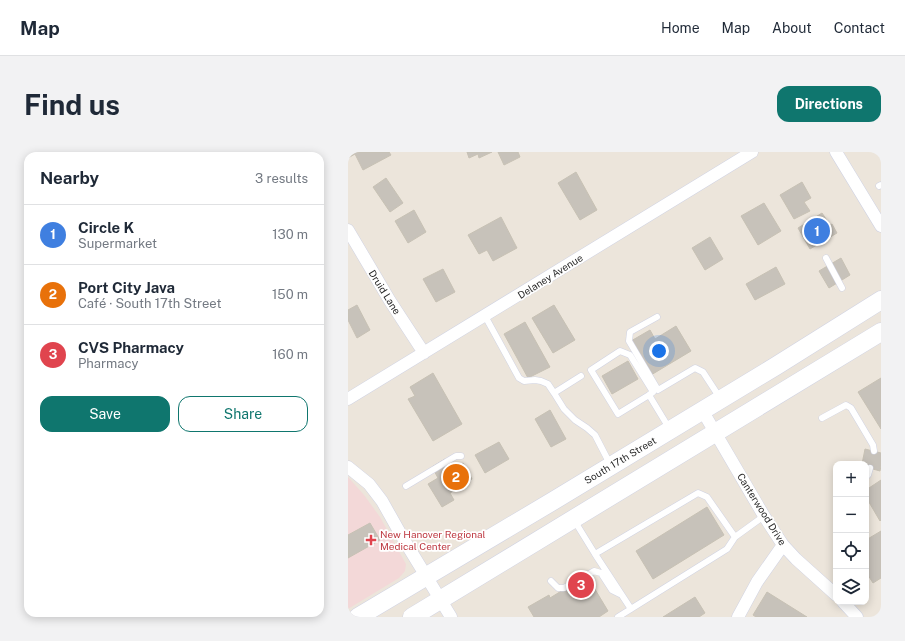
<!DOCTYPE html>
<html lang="en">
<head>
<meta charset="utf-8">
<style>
  :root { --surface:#fff; --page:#f2f2f3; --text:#1f2937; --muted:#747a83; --line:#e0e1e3; --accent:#0f766e }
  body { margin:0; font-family:"Public Sans",sans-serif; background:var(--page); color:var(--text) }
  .controls { position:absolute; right:12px; bottom:12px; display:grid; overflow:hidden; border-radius:8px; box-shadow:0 2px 10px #0003 }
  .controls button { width:36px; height:36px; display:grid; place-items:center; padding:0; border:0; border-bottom:1px solid var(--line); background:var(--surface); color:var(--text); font:20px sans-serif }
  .you { position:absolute; left:311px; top:199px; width:14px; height:14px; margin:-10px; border:3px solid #fff; border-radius:50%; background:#1a73e8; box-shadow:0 0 0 6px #1a73e833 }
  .badge { display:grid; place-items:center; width:26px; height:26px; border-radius:50%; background:var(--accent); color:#fff; font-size:13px; font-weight:700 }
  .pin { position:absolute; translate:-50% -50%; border:2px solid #fff; box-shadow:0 1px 4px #0006 }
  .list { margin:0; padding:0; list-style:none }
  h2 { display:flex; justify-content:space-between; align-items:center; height:52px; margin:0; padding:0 16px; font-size:17px }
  h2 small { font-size:13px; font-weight:400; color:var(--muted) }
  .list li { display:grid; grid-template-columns:26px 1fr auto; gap:12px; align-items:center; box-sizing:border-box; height:60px; padding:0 16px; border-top:1px solid var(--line) }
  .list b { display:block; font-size:15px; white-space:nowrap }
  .list p { margin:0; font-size:13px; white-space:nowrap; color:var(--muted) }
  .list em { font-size:13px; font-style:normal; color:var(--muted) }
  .actions { display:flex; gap:8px; padding:12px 16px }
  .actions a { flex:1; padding:9px 0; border:1px solid var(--accent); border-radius:12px; text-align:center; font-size:14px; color:var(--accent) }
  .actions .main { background:var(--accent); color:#fff }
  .icon { flex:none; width:22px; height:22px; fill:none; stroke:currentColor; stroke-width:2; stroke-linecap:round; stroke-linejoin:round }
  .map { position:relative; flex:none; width:533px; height:465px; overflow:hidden; border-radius:12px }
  header { display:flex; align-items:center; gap:24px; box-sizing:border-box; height:56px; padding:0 20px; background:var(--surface); border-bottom:1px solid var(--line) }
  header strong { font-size:19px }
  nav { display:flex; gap:22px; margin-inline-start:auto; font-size:14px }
  .intro { display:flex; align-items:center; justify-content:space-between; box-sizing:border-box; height:96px; padding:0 24px }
  h1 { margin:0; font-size:28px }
  .button { padding:10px 18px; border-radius:12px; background:var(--accent); color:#fff; font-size:14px; font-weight:700 }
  main { display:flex; gap:24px; padding:0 24px }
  aside { flex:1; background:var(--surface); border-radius:12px; box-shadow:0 2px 10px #0003 }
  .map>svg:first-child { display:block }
  .medical { fill:#f3d8d8 }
  .building { fill:#c7c2ba; stroke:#c7c1b4 }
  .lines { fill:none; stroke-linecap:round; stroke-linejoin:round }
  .lane-casing { stroke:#d0d3e3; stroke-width:7 }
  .street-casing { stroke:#d0d3e3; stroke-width:13 }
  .secondary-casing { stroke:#d0d3e3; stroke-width:19 }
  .lane { stroke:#fff; stroke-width:6 }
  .street { stroke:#fff; stroke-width:12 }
  .secondary { stroke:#fff; stroke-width:18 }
  .health-dot { fill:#e0444e; stroke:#fff; stroke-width:1.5 }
  .labels { text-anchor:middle; stroke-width:3.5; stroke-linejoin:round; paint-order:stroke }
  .street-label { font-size:10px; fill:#292929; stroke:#fff }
  .health-label { font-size:10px; fill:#be3a42; stroke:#fff; text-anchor:start }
</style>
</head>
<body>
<header>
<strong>Map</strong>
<nav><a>Home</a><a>Map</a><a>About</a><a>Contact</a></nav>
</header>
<div class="intro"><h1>Find us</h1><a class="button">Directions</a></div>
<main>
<aside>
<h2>Nearby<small>3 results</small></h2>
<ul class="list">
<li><span class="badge" style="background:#3f7fe0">1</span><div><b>Circle K</b><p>Supermarket</p></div><em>130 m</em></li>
<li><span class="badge" style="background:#e8710a">2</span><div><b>Port City Java</b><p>Café · South 17th Street</p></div><em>150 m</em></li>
<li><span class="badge" style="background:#e0444e">3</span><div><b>CVS Pharmacy</b><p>Pharmacy</p></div><em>160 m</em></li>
</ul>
<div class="actions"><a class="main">Save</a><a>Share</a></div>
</aside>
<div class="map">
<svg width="533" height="465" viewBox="0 0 533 465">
  <rect width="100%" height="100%" fill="#ece5db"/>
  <path class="medical" d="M0,325L16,343L32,365L58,412L57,419L51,426L0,457Z"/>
  <path class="building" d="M0,0H41L43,3L15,18L7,2L0,6Z
    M119,0H144L131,6L130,2L121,6Z
    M150,0H170L172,5L156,13Z
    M228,20L249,58L232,68L210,31Z
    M38,26L55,51L42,60L25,35Z
    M454,30L463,46L456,50L462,59L446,67L432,43Z
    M416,51L433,79L410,93L393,64Z
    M66,58L78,80L60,91L47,69Z
    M474,61L482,73L484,72L489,81L462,97L450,76Z
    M153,65L169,96L145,109L139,98L131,102L120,83Z
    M362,85L375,107L357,118L344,96Z
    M493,106L502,123L481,136L471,119Z
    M428,115L437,132L407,148L398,132Z
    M95,117L107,140L88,150L75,127Z
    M9,153L22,178L9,186L0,168V158Z
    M206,153L227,188L205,201L184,166Z
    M177,170L202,215L180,226L156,182Z
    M328,174L343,199L303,223L283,189L302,178L307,187Z
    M280,209L290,227L264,242L254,224Z
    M85,221L114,272L85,289L60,247L67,244L62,235Z
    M533,226V277L510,240Z
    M202,258L218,287L203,295L187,267Z
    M151,290L161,307L137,321L127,303Z
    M517,297L533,301V314L532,319L518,315V312H514Z
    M97,307L104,318L115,311L124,327L102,341L106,348L94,355L80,332L90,326L84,315Z
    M533,328V368L532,369L518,345V338Z
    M359,355L376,383L305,427L288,399Z
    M22,371L32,388L0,406V383Z
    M533,379V426L525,431L518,420V388Z
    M230,419L235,426L239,424L260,459L251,465H186L180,455L201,443L202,446L228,430L224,423Z
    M419,440L459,465H408L405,463Z
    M347,445L357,461L351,465H315Z"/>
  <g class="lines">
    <g class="lane-casing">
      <path id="lane" d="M531,34L533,33
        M478,106L494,136
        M137,164L171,226L176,229L187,228L193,229L200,232L206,241
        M309,165L282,180L281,189L310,238L347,216L355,220L372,246
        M233,224L206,241L216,257L227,268L239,276L247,283L262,312
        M301,243L305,240L282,203L272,199L243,218L270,262L301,243L321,276
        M474,266L498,253L503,256L525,293L526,299
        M518,324L520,323L522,316
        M58,334L108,304H113
        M226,368L247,402L350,341L359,345L387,385L416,364
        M247,402L283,457
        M234,426L246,419L253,421L264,438L272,442
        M203,429L210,436H216L227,430
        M270,465L379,397L387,385"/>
    </g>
    <g class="street-casing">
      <path id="street" d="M488,0L533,74
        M0,78L42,149L76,201
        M0,247L404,0
        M354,258L416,364L435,393L448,407L488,443
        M0,315L21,332L34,349L56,388L103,465
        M495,450L509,465
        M390,465L409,430L435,393"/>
    </g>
    <g class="secondary-casing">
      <path id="secondary" d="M10,465L205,349L428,214L533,148
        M64,465L533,180"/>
    </g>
    <use href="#lane" class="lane"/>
    <use href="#street" class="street"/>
    <use href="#secondary" class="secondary"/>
  </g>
  <path class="health-dot" d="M21 382h4v4h4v4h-4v4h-4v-4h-4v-4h4z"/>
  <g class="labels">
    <g class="street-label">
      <text transform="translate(202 124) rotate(-32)" y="4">Delaney Avenue</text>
      <text transform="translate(37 140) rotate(58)" y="4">Druid Lane</text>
      <text transform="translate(272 308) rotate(-31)" y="4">South 17th Street</text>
      <text transform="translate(414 357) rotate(58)" y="4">Canterwood Drive</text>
    </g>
    <g class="health-label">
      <text x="32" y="386">New Hanover Regional<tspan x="32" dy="12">Medical Center</tspan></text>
    </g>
  </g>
</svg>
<div class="controls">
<button>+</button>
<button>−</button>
<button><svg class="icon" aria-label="locate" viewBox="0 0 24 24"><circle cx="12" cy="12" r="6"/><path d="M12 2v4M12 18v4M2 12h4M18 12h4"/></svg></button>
<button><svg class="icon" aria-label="layers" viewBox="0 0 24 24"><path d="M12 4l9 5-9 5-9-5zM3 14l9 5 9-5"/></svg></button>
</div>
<div class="you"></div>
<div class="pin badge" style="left:469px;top:79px;background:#3f7fe0">1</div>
<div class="pin badge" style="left:108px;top:325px;background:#e8710a">2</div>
<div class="pin badge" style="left:233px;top:433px;background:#e0444e">3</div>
</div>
</main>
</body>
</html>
